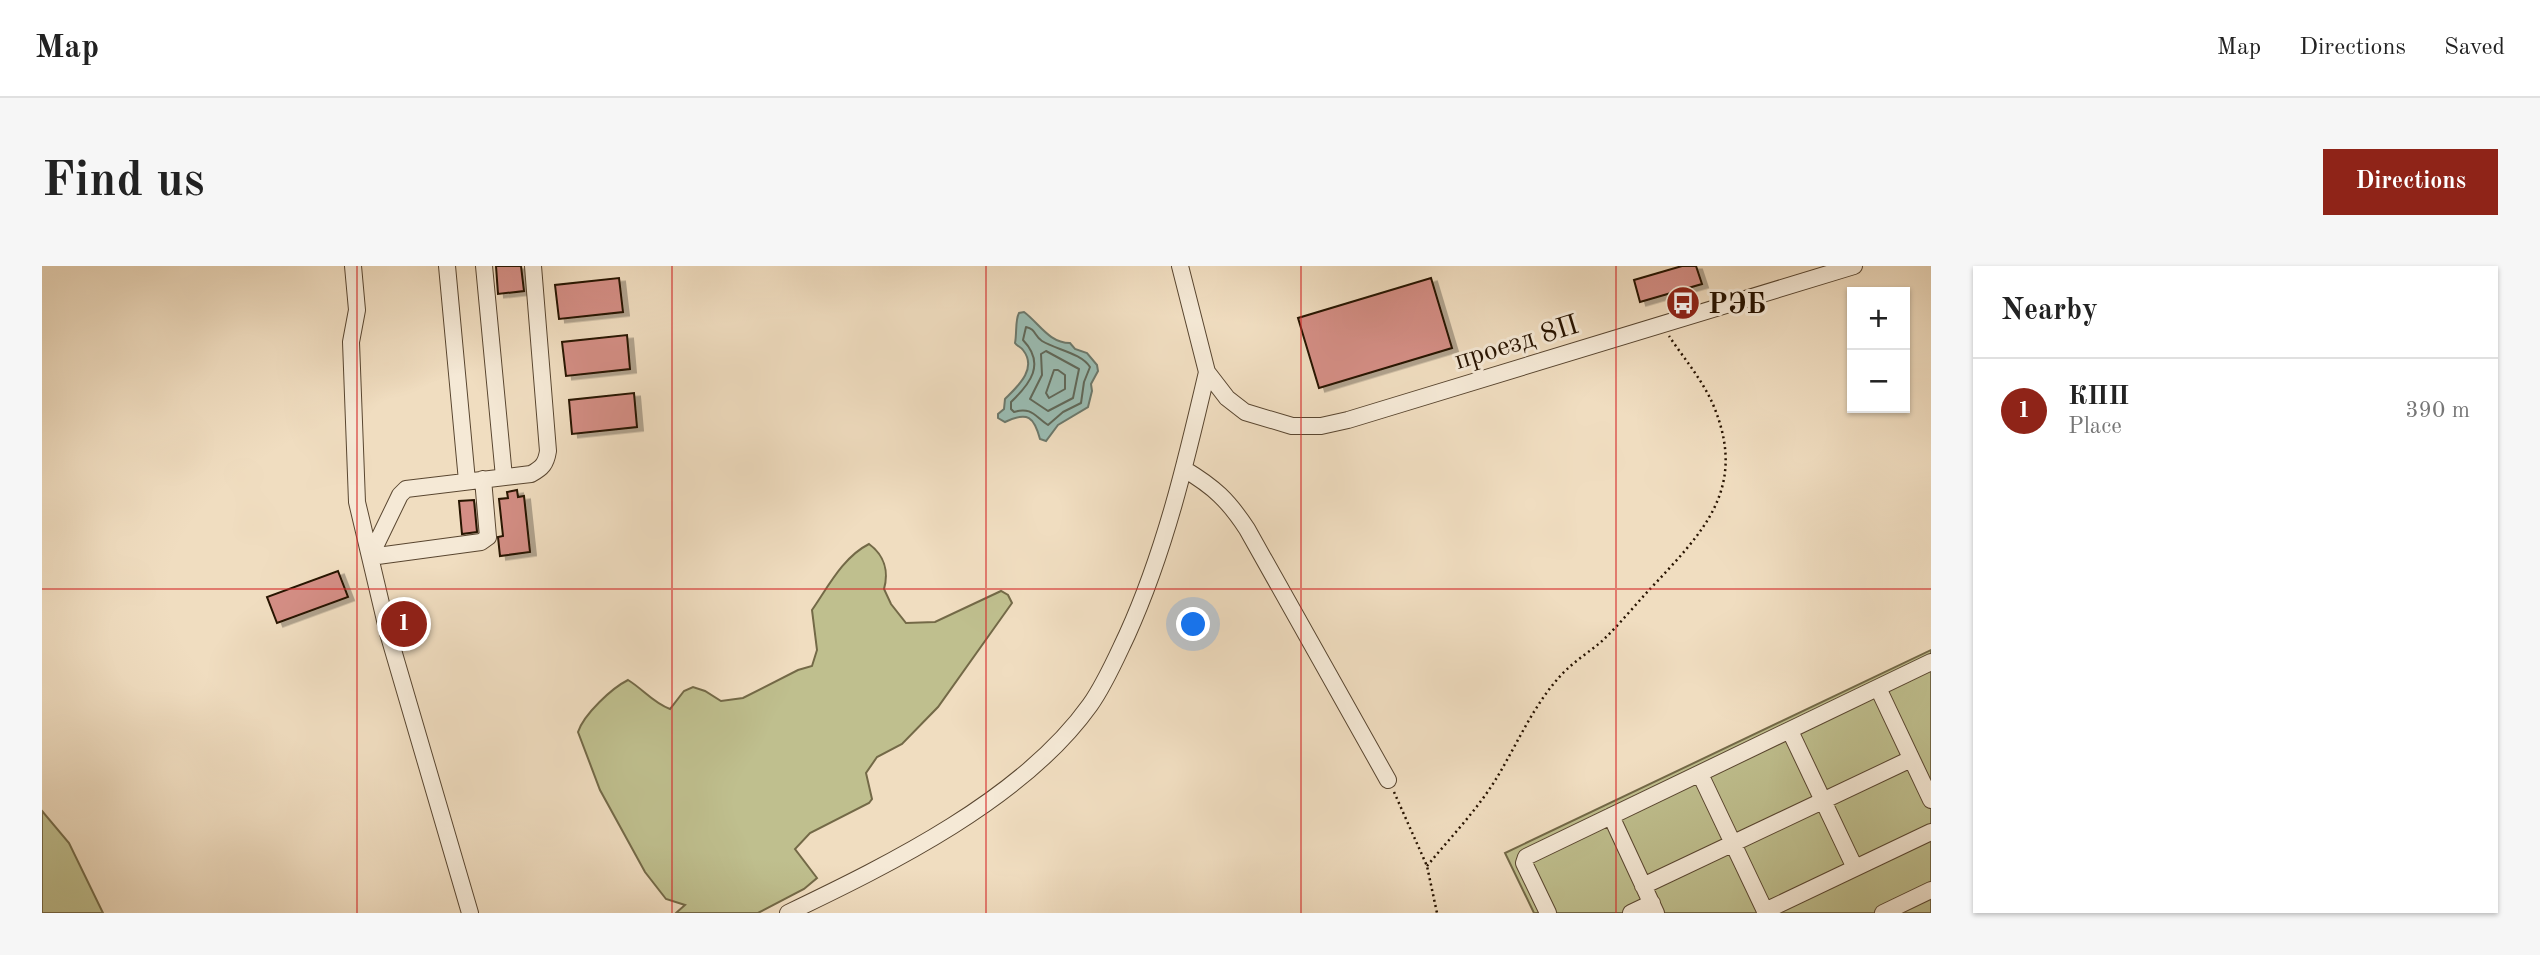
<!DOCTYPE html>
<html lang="en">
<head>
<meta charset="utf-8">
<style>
  :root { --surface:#fff; --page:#f6f6f6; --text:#222; --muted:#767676; --line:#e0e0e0; --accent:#8f2418 }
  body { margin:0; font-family:"Old Standard TT",serif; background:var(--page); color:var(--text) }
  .controls { position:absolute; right:21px; top:21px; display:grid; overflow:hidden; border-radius:0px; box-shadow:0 2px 5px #0004 }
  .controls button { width:63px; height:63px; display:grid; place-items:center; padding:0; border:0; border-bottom:2px solid var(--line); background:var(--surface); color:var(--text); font:35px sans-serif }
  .you { position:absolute; left:1152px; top:359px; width:24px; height:24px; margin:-18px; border:5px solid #fff; border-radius:50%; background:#1a73e8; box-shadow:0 0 0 10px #1a73e833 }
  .badge { display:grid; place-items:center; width:46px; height:46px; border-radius:50%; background:var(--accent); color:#fff; font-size:23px; font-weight:700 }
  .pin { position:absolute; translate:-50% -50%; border:4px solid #fff; box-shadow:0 2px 7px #0006 }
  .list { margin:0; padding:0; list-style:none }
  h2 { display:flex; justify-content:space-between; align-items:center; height:91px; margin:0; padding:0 28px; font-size:30px }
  h2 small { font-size:23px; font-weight:400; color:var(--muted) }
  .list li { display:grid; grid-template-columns:46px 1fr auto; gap:21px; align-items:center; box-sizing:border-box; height:105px; padding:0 28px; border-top:2px solid var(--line) }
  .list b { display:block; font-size:26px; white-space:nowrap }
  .list p { margin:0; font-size:23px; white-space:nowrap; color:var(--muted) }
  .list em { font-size:23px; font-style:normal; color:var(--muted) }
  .map { position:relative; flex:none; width:1889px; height:647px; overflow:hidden; border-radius:0px }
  header { display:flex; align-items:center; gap:42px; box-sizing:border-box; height:98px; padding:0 35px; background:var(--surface); border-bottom:2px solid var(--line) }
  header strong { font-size:33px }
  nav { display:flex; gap:38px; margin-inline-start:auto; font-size:24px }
  .intro { display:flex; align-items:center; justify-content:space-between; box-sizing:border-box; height:168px; padding:0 42px }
  h1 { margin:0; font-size:49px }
  .button { padding:18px 32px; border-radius:0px; background:var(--accent); color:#fff; font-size:24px; font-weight:700 }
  main { display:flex; gap:42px; padding:0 42px }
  aside { flex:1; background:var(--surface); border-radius:0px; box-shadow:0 2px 5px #0004 }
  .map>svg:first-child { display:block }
  .green { fill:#bfbf8e; stroke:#736947; stroke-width:2 }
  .water { fill:#9abcb2; stroke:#6c786b; stroke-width:2 }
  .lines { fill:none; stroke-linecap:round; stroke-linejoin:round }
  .shore { stroke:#606859; stroke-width:2 }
  .building { fill:#d48e85; stroke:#271300; stroke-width:2; filter:url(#shadow) }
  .minor-casing { stroke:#594630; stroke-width:18 }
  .path { stroke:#271300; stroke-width:2.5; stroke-dasharray:2 3.5; stroke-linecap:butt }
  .minor { stroke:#f5e9d6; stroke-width:16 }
  .grid { fill:none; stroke:#d62828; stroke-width:2; stroke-opacity:0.55 }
  .labels { text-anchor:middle; stroke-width:6; stroke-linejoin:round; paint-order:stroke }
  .poi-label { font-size:28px; font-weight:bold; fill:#271300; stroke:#f5e9d6; text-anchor:start }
  .street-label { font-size:28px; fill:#271300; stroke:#f5e9d6 }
</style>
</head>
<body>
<header>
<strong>Map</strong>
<nav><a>Map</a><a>Directions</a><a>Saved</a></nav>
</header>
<div class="intro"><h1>Find us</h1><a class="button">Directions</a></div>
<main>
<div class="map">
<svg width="1889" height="647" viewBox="0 0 1889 647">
  <defs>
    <filter id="shadow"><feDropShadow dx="6" dy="3.5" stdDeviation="0" flood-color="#0004"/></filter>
  </defs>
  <rect width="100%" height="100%" fill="#f0ddc0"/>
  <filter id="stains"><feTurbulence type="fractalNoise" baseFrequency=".00286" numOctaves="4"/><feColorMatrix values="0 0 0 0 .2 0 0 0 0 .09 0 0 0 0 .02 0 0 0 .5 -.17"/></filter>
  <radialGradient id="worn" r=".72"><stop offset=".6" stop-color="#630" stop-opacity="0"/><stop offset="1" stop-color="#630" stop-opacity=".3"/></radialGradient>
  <path class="green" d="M827,278C842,289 847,305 842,323L849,338L864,357L893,356L959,325L966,329L970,337L896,441L860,478L835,491L824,507L830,533L827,537L768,567L753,583L775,612L762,623L716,647H634L643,639L624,633L603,606L558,524L536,466C542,448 570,422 586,414C601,423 611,437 628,443L642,425L651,421L663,425L679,435L701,432L756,404L770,400L775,384L770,344C786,321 801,291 827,278Z
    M1889,384V647H1492L1463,587Z
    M0,545L27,577L61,647H0Z"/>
  <path class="water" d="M982,46C997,57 1007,77 1028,77L1033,83L1045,87L1055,99L1056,105L1049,118L1050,125L1046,141L1016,159L1004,175L998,173C992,151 986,145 963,156L956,152V148L962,143L963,133C975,121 996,103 981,84C979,81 975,80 973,77C975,67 973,54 977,47Z"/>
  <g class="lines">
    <path class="shore" d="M984,61C994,63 992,70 1000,75C1015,84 1039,87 1048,101L1042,116L1039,137L1021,146L1006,159C994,152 990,140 972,146L969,143V136C988,118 1004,98 981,74Z
      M1004,85L1037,103L1031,132L1006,145L988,133L1000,109L999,88Z
      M1012,104H1016L1023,109V123L1007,132L1004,127Z"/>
  </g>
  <path class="building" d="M454,0H479L482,25L456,28Z
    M1640,0H1654L1660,18L1598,36L1592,14Z
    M577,12L581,46L517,53L513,19Z
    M1389,12L1410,82L1277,122L1256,52Z
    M585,69L588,103L524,110L520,76Z
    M592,127L595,161L530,168L527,134Z
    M475,224L476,231L482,230L488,286L458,290L456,271L461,270L457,233L466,232L465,226Z
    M432,234L435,266L420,268L417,235Z
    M296,305L306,331L235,357L225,331Z"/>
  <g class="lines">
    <g class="minor-casing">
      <path id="minor" d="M311,0L315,44L309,76L315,236L346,367L428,647
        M405,0L425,215
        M442,0L462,211
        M1138,0L1165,106L1185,132L1203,146L1250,160H1279L1306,154L1812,0
        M1142,203C1172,221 1186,234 1205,263L1346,514
        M328,291L358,229L364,223L489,208C500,202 504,198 506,185L491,0
        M328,291L439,276L446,271L441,213
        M1836,422L1889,534
        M1748,465L1813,602
        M1658,508L1724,647
        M1569,550L1614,647
        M1601,620L1869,493
        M1723,645L1889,566
        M746,647C848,598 981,533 1048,439C1063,418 1074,392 1085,369C1123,285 1144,196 1165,106
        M1506,647L1482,597L1484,591L1889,396
        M1589,647L1610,637
        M1841,647L1889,624"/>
    </g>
    <path class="path" d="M1352,526L1385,600L1395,647
      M1385,600C1408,572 1435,544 1454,513C1476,477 1492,437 1522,406C1533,395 1547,386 1559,376C1577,359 1593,339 1609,322C1659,268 1704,225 1674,146C1664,118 1643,94 1627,70"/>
    <use href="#minor" class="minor"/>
  </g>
  <path class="grid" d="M315,0V647M630,0V647M944,0V647M1259,0V647M1574,0V647M0,323H1889"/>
  <defs>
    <g id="bus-disc" transform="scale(1.75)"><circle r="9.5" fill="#8f2418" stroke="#f5e9d6"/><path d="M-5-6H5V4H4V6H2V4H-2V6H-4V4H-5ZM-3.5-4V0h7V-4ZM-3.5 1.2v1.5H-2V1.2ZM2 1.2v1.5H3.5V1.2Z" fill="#fff"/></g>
  </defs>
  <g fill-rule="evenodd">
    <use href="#bus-disc" x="1641" y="37"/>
  </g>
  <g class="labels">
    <g class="poi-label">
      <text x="1666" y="47">РЭБ</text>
    </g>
    <g class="street-label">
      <text transform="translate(1474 75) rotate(-17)" y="10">проезд 8П</text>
    </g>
  </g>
  <rect width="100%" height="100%" filter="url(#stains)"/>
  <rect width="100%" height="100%" fill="url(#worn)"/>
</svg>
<div class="controls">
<button>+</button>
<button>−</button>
</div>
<div class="you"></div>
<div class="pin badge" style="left:362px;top:358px">1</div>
</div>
<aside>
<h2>Nearby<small></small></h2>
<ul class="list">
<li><span class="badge">1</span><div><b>КПП</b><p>Place</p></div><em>390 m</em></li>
</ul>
</aside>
</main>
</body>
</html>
